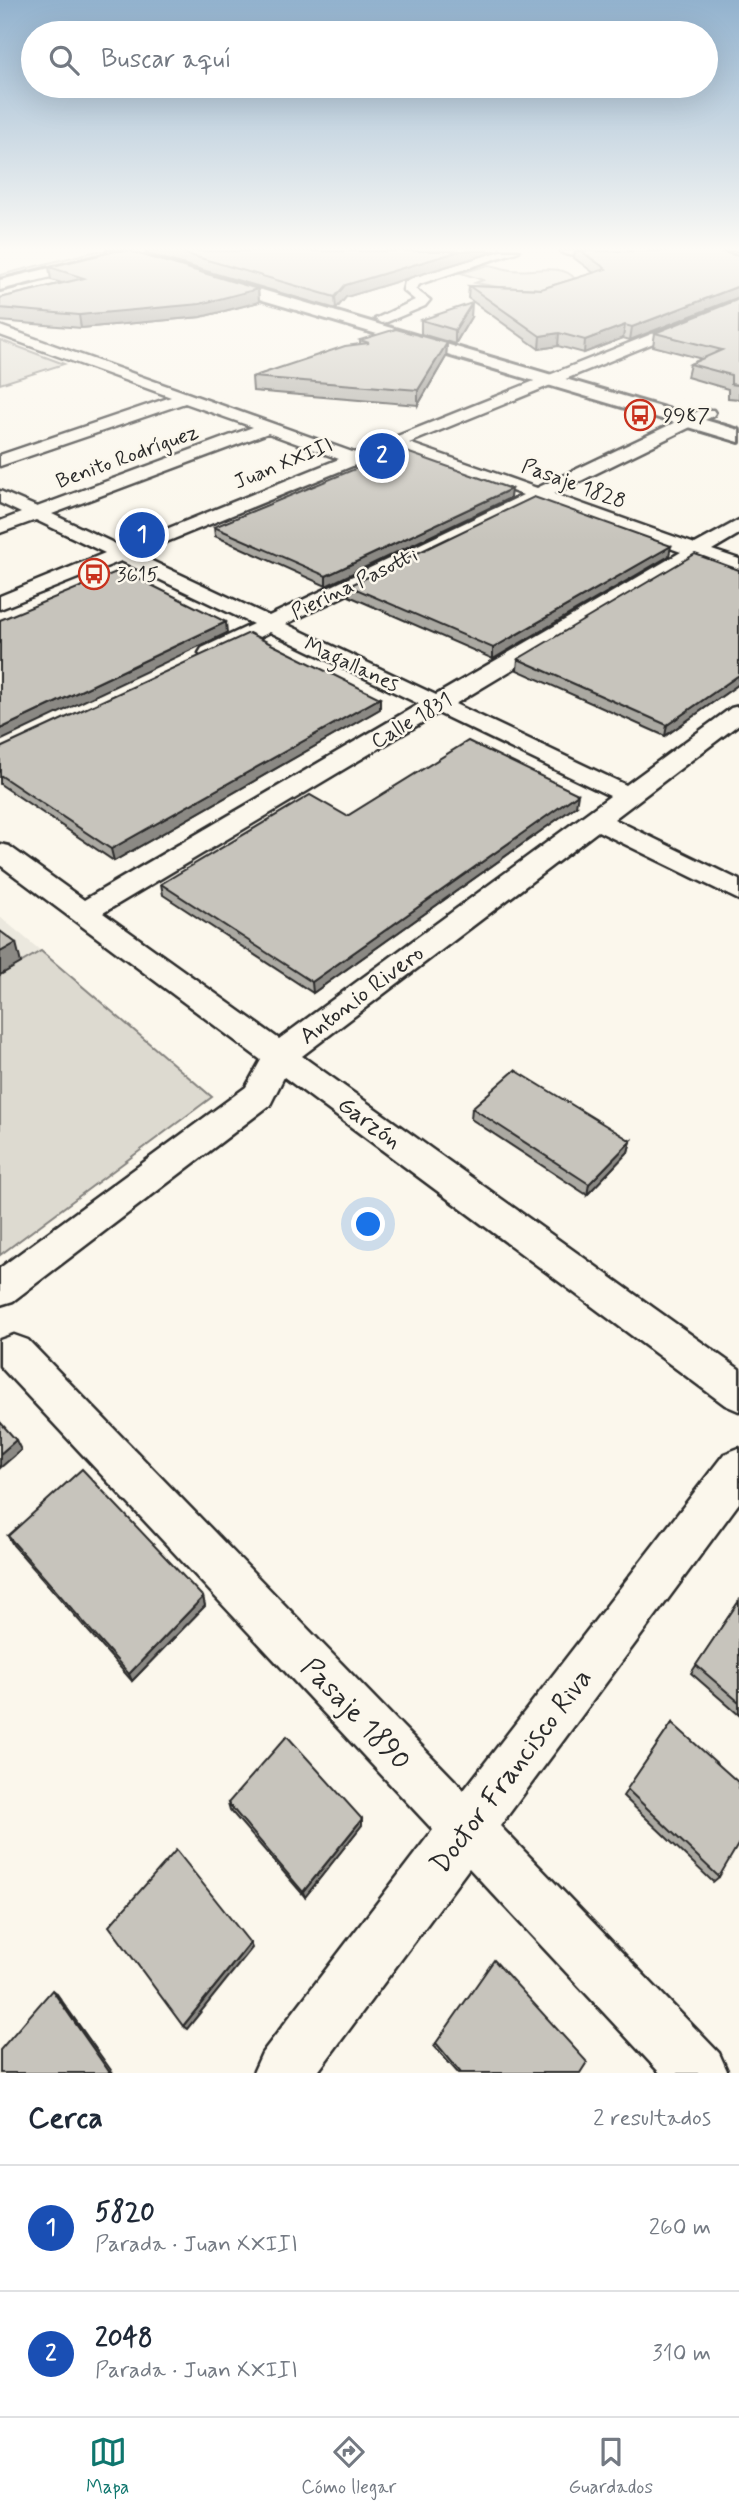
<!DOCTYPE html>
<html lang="es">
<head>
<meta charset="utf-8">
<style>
  :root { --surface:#fff; --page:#f2f2f3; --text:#1f2937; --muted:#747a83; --line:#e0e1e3; --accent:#0f766e }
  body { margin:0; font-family:Mynerve,sans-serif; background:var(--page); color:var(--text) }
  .you { position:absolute; left:369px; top:1225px; width:24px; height:24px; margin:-18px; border:5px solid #fff; border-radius:50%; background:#1a73e8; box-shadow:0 0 0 10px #1a73e833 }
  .badge { display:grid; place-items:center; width:46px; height:46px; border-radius:50%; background:var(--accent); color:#fff; font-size:23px; font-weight:700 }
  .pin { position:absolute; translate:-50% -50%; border:4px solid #fff; box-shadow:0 2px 7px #0006 }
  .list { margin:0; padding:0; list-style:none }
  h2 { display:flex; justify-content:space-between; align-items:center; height:91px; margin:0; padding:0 28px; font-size:30px }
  h2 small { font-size:23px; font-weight:400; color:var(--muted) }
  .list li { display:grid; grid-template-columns:46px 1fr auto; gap:21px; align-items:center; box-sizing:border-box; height:126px; padding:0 28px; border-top:2px solid var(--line) }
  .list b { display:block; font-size:26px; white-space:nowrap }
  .list p { margin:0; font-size:23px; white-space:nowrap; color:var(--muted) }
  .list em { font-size:23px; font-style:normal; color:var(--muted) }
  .icon { flex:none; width:38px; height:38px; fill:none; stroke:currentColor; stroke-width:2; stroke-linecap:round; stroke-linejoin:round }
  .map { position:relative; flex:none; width:739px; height:2073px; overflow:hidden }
  .search { position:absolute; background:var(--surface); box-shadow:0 7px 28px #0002; left:21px; right:21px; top:21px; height:77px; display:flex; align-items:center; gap:18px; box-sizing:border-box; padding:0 24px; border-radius:38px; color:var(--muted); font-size:26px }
  .sheet { height:343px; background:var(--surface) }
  nav { display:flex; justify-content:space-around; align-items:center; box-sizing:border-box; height:98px; border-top:2px solid var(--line); background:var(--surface); font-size:19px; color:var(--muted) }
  nav a { display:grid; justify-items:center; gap:4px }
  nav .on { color:var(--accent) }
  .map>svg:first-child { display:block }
  .built { fill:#ebe8de }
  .green { fill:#dddad0; stroke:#84827e; stroke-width:2 }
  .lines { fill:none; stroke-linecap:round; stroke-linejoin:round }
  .minor-casing { stroke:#2b2b2b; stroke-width:5 }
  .tertiary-casing { stroke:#2b2b2b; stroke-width:6 }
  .secondary-casing { stroke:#2b2b2b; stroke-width:6 }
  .minor { fill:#fbf7ec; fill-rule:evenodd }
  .tertiary { fill:#fbf7ec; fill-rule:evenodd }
  .secondary { fill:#fbf7ec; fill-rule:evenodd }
  .wall { fill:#aba9a2; stroke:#2b2b2b; stroke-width:2 }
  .shaded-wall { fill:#8b8984; stroke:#2b2b2b; stroke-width:2 }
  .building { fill:#c7c4bc; stroke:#2b2b2b; stroke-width:2 }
  .labels { text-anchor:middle; stroke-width:5; stroke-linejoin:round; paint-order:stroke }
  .far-poi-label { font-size:21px; fill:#2b2b2b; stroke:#fbf7ec; text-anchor:start }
  .far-street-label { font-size:21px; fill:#2b2b2b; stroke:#fbf7ec }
  .street-label { font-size:24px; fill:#2b2b2b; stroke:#fbf7ec }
  .near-street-label { font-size:28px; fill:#2b2b2b; stroke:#fbf7ec }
</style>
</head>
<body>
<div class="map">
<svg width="739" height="2073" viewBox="0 0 739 2073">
  <rect width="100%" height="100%" fill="#fbf7ec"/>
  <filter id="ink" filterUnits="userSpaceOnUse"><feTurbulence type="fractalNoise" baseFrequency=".0143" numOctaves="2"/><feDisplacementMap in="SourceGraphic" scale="14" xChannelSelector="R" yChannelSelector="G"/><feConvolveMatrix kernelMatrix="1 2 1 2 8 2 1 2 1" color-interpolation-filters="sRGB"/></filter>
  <g filter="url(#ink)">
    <path class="built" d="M0,917L41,951L0,975Z"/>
    <path class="green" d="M97,251H138L0,285V275Z
      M489,265C496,266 504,269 511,270C529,273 563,262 575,279C579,284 579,294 581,301L475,283L483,280L461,273Z
      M0,340L64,364L0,384Z
      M41,951L212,1097L0,1255V975Z"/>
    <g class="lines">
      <g class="minor-casing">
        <path id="minor" d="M501,251H519L420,284L415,289L430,300L425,306L387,322L382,323L375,319L415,300L403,290L405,282L412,278Z
          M560,251H590C583,257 567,257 560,251Z
          M739,299V308L409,443L537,488L701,410H713L715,413L713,416L554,494L695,544L739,520V534L712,550L739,559V572L698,558L455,704L626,785L731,708L739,706V724L614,819L739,880V900L598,831L302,1056L739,1369V1411L725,1405L284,1077L270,1105L13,1301L0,1305V1268L246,1087L261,1060L0,865V844L9,846L84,900L419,704L270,632L218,658H202L199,653L202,648L253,624L121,561L0,609V596L105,553L36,520L0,533V521L21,513L0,503V491L37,507L253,427L185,403L0,466V455L171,397L0,335V326L355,453ZM268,433L339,459L122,547L52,514ZM394,449L523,495L269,616L137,554ZM539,501L681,552L436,695L286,624ZM438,713L610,796L279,1039L103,913Z
          M14,1335L28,1340L464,1790L724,1454L739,1448V1503L500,1826L719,2053L728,2073H660L469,1868L317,2073H253L262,2053L433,1830L0,1366V1340Z"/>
      </g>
      <g class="tertiary-casing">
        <path id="tertiary" d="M107,251H129L739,430V442L109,254Z"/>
      </g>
      <g class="secondary-casing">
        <path id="secondary" d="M121,251H145L143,254L0,290V280Z"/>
      </g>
      <use href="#minor" class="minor"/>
      <use href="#tertiary" class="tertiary"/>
      <use href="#secondary" class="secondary"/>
    </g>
    <path class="wall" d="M148,251H497L346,297L336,309L148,254Z
      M575,251H739V255L722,252L739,256V297L630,340L623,338L584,353L558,346L539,349L468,298L469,286L541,289L594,273L574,258Z
      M49,267L258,289L259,302L201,317L81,328L0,321V298L62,283L51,280Z
      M739,299V399L728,398V389L687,377L690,364L702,359L653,346L655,333Z
      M471,317L455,344L421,334V320Z
      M360,340L447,343L446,357L418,405L253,391L252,377L360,344Z
      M510,498L326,586L215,536L214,527Z
      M669,556L493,659L349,596V586Z
      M739,570V684L665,736L517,670L518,659Z
      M380,709L114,861L0,784V748Z
      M576,806L313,993L163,895L161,884L347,816Z
      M472,1108L631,1141L628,1152L587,1195L471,1119Z
      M8,1536L203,1597L205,1606L132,1681L13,1545Z
      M739,1601V1715L691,1673Z
      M672,1723L719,1877L713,1882L623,1796Z
      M228,1803L362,1819V1825L305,1897L230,1810Z
      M436,2043L580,2073H458L434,2046Z"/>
    <path class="shaded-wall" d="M460,251H497L346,297L336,309L335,297L345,285Z
      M739,286V297L630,340L632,327Z
      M258,289L259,302L201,317L81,328L79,315Z
      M472,303L471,317L455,344V330Z
      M625,325L623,338L584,353L585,340Z
      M559,333L558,346L539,349L540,336Z
      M447,343L446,357L418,405V390Z
      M511,489L510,498L326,586V576Z
      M671,546L669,556L493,659V648Z
      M226,622L227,633L0,741V729Z
      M739,675V684L665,736L667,725Z
      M380,698V709L114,861L111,849Z
      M578,794L576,806L313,993L312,982Z
      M16,943L21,963L0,975V952Z
      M631,1141L628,1152L587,1195L589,1184Z
      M16,1440L21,1450L0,1468V1454Z
      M203,1597L205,1606L132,1681L129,1674Z
      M362,1819V1825L305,1897L303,1892Z
      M250,1943L252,1948L187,2029L183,2026Z
      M52,1990L57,1994L113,2073H110Z"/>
    <path class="building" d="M116,251H129L258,289L200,304L79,315L0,308V298L84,278L49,267Z
      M176,251H460L345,285L335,297Z
      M581,251H718L739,256V286L632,327L625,325L585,340L559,333L540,336L469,286L541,289L606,269Z
      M739,299V385L731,384V375L690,364L722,350L655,333Z
      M472,303L455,330L421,320Z
      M396,329L447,343L418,390L252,377L345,346L369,343L360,340Z
      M401,450L511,489L326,576L214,527Z
      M534,497L671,546L493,648L349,586Z
      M695,554L739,570V675L667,725L518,659Z
      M121,570L226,622L0,729V620Z
      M249,633L380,698L111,849L0,775V748Z
      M468,741L578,794L312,982L161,884L310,795L347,816Z
      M0,931L16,943L0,952Z
      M515,1070L631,1141L589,1184L472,1108Z
      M0,1422L16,1440L0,1454Z
      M82,1469L203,1597L129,1674L8,1536Z
      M739,1601V1702L696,1665Z
      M672,1723L739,1783V1843L719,1877L627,1789Z
      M287,1736L362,1819L303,1892L228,1803Z
      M176,1850L250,1943L183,2026L109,1926Z
      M494,1960L587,2062L580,2073H461L436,2043Z
      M52,1990L110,2073H0V2050Z"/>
  </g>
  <linearGradient id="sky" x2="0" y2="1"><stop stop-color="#92b2ce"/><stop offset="0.46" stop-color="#fdfbf6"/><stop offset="1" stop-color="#fdfbf6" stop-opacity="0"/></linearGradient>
  <rect width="739" height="541" fill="url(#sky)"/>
  <defs>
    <g id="bus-ring" transform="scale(1.575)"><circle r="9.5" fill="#fbf7ec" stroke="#c8321e" stroke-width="1.5"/><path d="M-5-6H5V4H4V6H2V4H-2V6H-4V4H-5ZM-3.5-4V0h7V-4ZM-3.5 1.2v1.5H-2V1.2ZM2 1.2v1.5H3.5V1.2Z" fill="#c8321e"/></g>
  </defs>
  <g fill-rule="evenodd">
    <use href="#bus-ring" x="640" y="415"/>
    <use href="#bus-ring" x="94" y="574"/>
  </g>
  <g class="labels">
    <g class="far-poi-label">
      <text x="663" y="422">9987</text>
      <text x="117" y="581">3615</text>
    </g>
    <g class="far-street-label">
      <text transform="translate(127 456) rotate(-20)" y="7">Benito Rodríguez</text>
      <text transform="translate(283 463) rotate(-22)" y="7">Juan XXIII</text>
      <text transform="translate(574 483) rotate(20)" y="7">Pasaje 1828</text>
      <text transform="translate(354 583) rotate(-26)" y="7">Pierina Pasotti</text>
      <text transform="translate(352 664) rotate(25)" y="7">Magallanes</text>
      <text transform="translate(411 720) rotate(-31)" y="7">Calle 1831</text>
    </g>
    <g class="street-label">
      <text transform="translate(361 994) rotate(-37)" y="8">Antonio Rivero</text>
      <text transform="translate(370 1122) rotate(36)" y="8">Garzón</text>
    </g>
    <g class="near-street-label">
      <text transform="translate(357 1713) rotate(46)" y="10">Pasaje 1890</text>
      <text transform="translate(510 1770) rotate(-53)" y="10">Doctor Francisco Riva</text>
    </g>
  </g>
</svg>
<div class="you"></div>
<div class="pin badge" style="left:142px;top:535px;background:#1a4fb4">1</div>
<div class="pin badge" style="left:382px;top:456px;background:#1a4fb4">2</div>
<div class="search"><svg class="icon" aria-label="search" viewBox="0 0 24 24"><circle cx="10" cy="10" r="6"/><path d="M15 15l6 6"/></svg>Buscar aquí</div>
</div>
<section class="sheet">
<h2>Cerca<small>2 resultados</small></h2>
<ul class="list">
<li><span class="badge" style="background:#1a4fb4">1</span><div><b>5820</b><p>Parada · Juan XXIII</p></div><em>260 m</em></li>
<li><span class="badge" style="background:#1a4fb4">2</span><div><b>2048</b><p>Parada · Juan XXIII</p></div><em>310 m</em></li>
</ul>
</section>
<nav>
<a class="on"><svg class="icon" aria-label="map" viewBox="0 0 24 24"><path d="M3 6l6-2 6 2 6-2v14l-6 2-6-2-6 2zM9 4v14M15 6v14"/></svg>Mapa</a>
<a><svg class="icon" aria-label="directions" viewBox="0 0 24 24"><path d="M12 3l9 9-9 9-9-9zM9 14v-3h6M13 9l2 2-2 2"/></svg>Cómo llegar</a>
<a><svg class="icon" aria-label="saved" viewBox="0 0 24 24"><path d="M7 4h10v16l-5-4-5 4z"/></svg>Guardados</a>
</nav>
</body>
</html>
